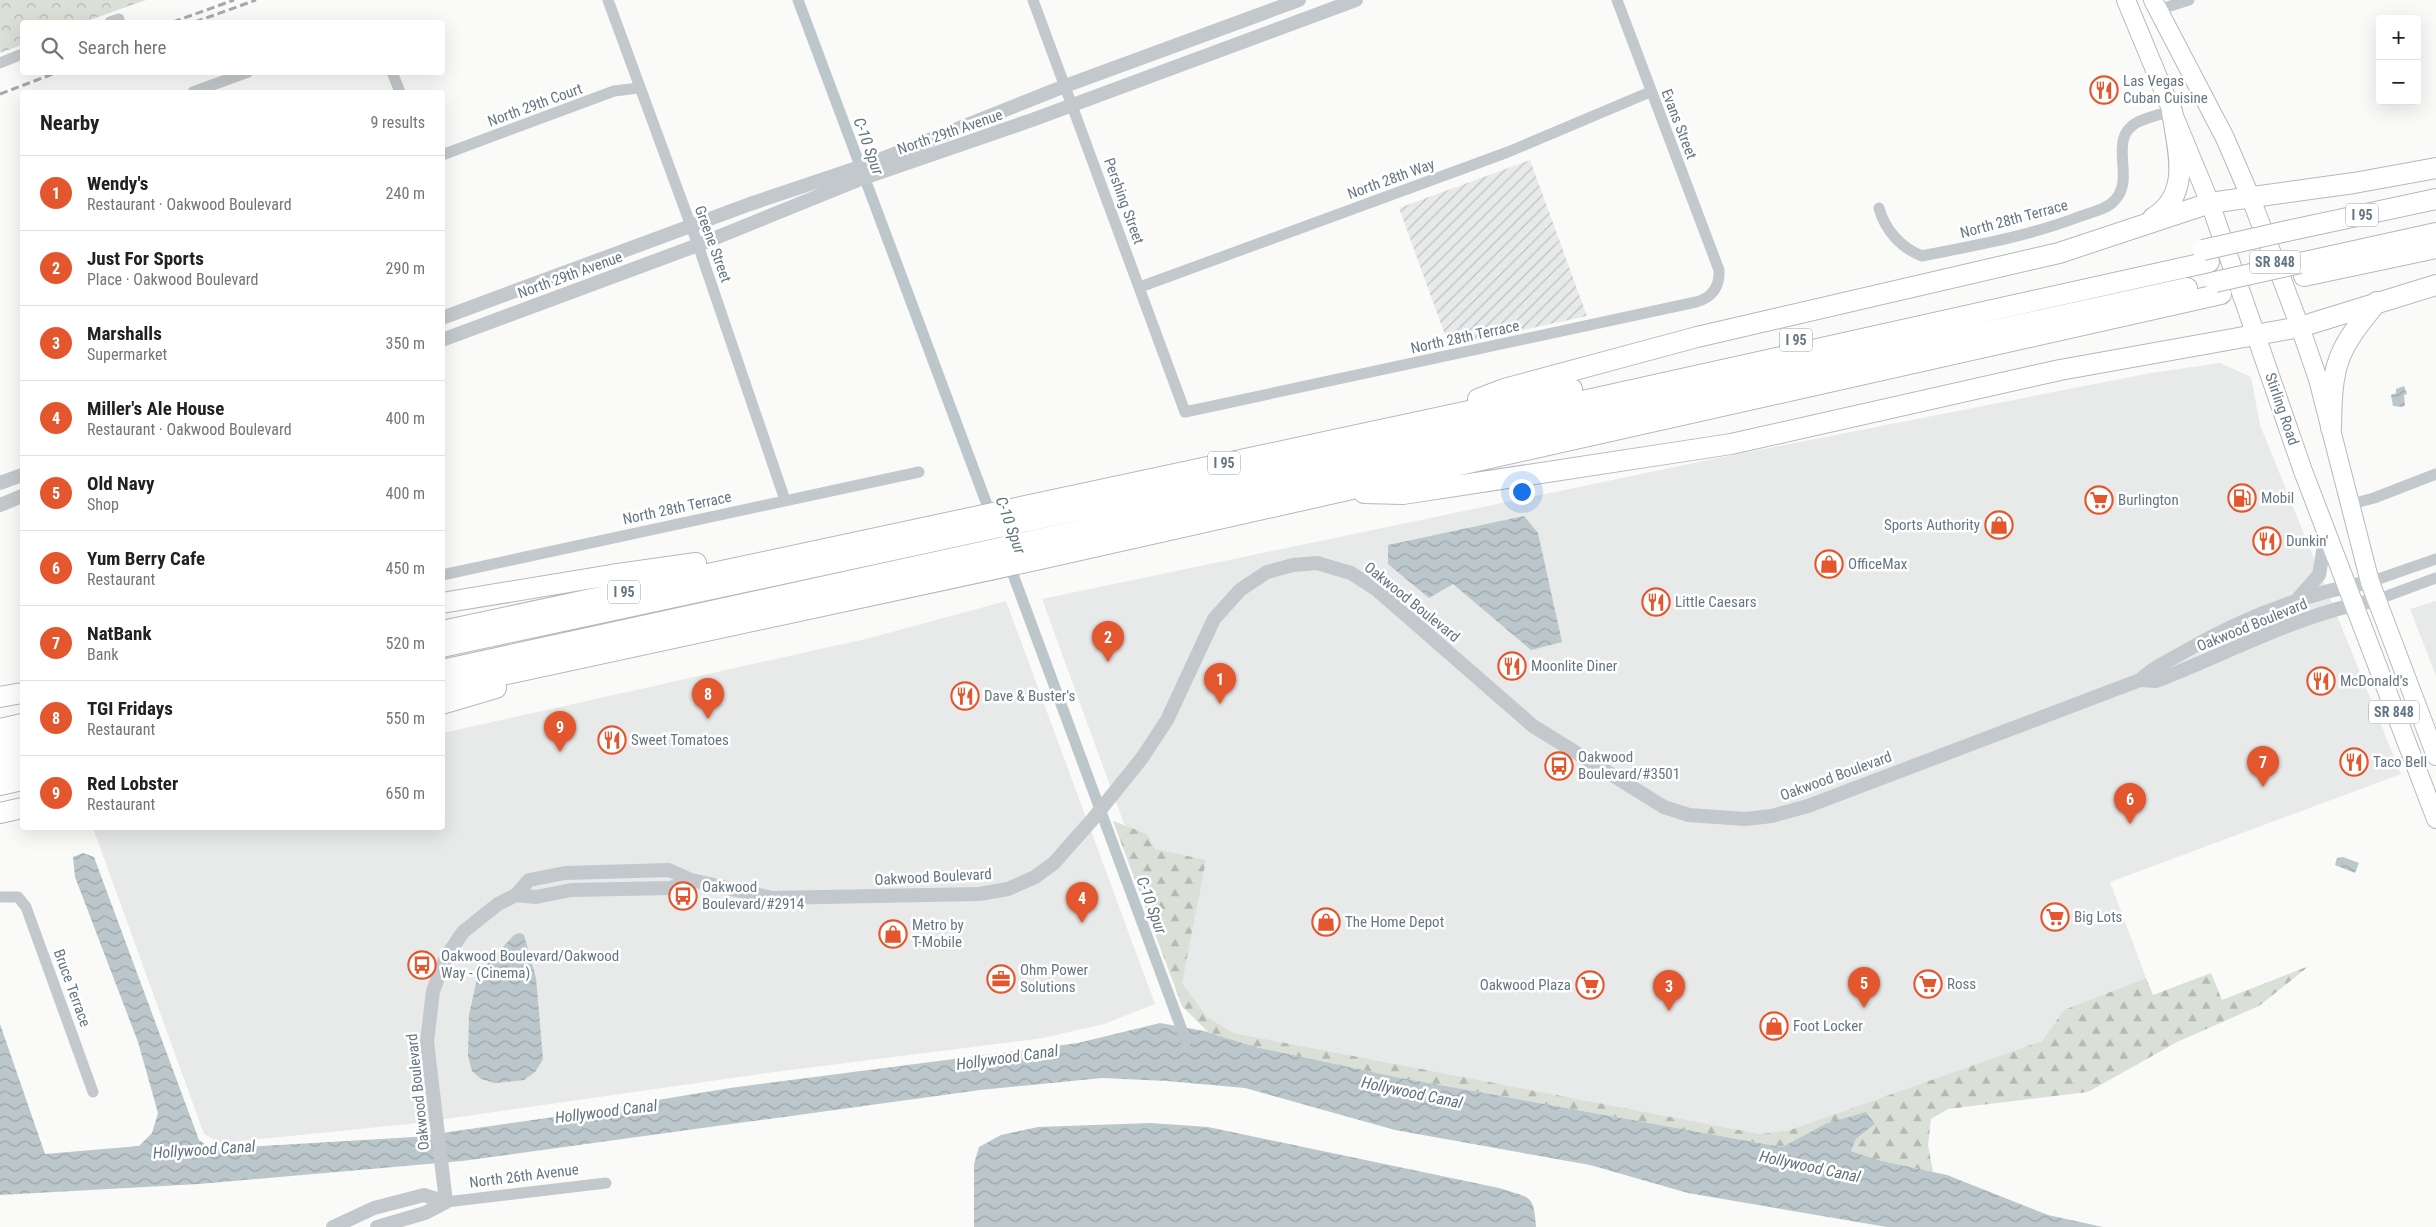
<!DOCTYPE html>
<html lang="en">
<head>
<meta charset="utf-8">
<style>
  :root { --surface:#fff; --page:#f2f2f2; --text:#202124; --muted:#757577; --line:#e0e0e0; --accent:#e4572e }
  body { margin:0; font-family:"Roboto Condensed",sans-serif; background:var(--page); color:var(--text) }
  .controls { position:absolute; right:15px; top:15px; display:grid; overflow:hidden; border-radius:5px; box-shadow:0 5px 20px #0002 }
  .controls button { width:45px; height:45px; display:grid; place-items:center; padding:0; border:0; border-bottom:1px solid var(--line); background:var(--surface); color:var(--text); font:25px sans-serif }
  .you { position:absolute; left:1521px; top:491px; width:18px; height:18px; margin:-12px; border:4px solid #fff; border-radius:50%; background:#1a73e8; box-shadow:0 0 0 8px #1a73e833 }
  .badge { display:grid; place-items:center; width:32px; height:32px; border-radius:50%; background:var(--accent); color:#fff; font-size:16px; font-weight:700 }
  .pin { position:absolute; translate:-50% -41px; filter:drop-shadow(0 1px 2px #0008) }
  .pin::after { content:''; position:absolute; top:26px; width:18px; height:15px; background:inherit; clip-path:polygon(0 0,100% 0,50% 100%) }
  .list { margin:0; padding:0; list-style:none }
  h2 { display:flex; justify-content:space-between; align-items:center; height:65px; margin:0; padding:0 20px; font-size:21px }
  h2 small { font-size:16px; font-weight:400; color:var(--muted) }
  .list li { display:grid; grid-template-columns:32px 1fr auto; gap:15px; align-items:center; box-sizing:border-box; height:75px; padding:0 20px; border-top:1px solid var(--line) }
  .list b { display:block; font-size:19px; white-space:nowrap }
  .list p { margin:0; font-size:16px; white-space:nowrap; color:var(--muted) }
  .list em { font-size:16px; font-style:normal; color:var(--muted) }
  .icon { flex:none; width:28px; height:28px; fill:none; stroke:currentColor; stroke-width:2; stroke-linecap:round; stroke-linejoin:round }
  .map { position:relative; flex:none; width:2436px; height:1227px; overflow:hidden }
  .search { position:absolute; background:var(--surface); box-shadow:0 5px 20px #0002; left:20px; top:20px; width:425px; height:55px; display:flex; align-items:center; gap:12px; box-sizing:border-box; padding:0 18px; border-radius:5px; color:var(--muted); font-size:19px }
  .panel { position:absolute; background:var(--surface); box-shadow:0 5px 20px #0002; left:20px; top:90px; width:425px; height:740px; border-radius:5px }
  .map>svg:first-child { display:block }
  .built { fill:#e8e9e9 }
  .industrial { fill:url(#industrial-furrows) }
  .forest { fill:url(#forest-firs) }
  .park { fill:url(#park-crowns) }
  .water { fill:url(#water-waves) }
  .lines { fill:none; stroke-linecap:round; stroke-linejoin:round }
  .canal { stroke:#bbc7cb; stroke-width:11 }
  .primary-casing { stroke:#b5babe; stroke-width:20 }
  .motorway-casing { stroke:#b4b9bd; stroke-width:22 }
  .minor { stroke:#c3c8cc; stroke-width:11 }
  .tertiary { stroke:#c3c8cc; stroke-width:14 }
  .primary { stroke:#fff; stroke-width:18 }
  .motorway { stroke:#fff; stroke-width:20 }
  .rail { stroke:#a2aab0; stroke-width:3; stroke-dasharray:8 4; stroke-linecap:butt }
  .motorway-bridge-casing { stroke:#b4b9bd; stroke-width:22; stroke-linecap:butt }
  .motorway-bridge { stroke:#fff; stroke-width:20 }
  .labels { text-anchor:middle; stroke-width:5; stroke-linejoin:round; paint-order:stroke }
  .shield { fill:#fff; stroke:#939fa8; stroke-width:1 }
  .shield-label { font-size:14px; font-weight:bold; fill:#657683 }
  .poi-label { font-size:15px; fill:#657683; stroke:#fff; text-anchor:start }
  .street-label { font-size:15px; fill:#657683; stroke:#fff }
  .water-label { font-size:16px; font-style:italic; fill:#60757c; stroke:#fff }
</style>
</head>
<body>
<div class="map">
<svg width="2436" height="1227" viewBox="0 0 2436 1227">
  <defs>
    <pattern id="industrial-furrows" width="10" height="10" patternUnits="userSpaceOnUse" patternTransform="scale(1.25)"><rect width="10" height="10" fill="#e8e9e9"/><path d="M-1 1l2-2M0 10L10 0M9 11l2-2" fill="none" stroke="#c0c1c2"/></pattern>
    <pattern id="forest-firs" width="22" height="20" patternUnits="userSpaceOnUse" patternTransform="scale(1.25)"><rect width="22" height="20" fill="#dadfd7"/><path d="M5 1l3.5 6h-7zM16 11l3.5 6h-7z" fill="#b4b9b4"/></pattern>
    <pattern id="park-crowns" width="20" height="18" patternUnits="userSpaceOnUse" patternTransform="scale(1.25)"><rect width="20" height="18" fill="#dadfd7"/><path d="M2 6a3 3 0 1 1 6 0M12 15a3 3 0 1 1 6 0" fill="none" stroke="#b4b9b4"/></pattern>
    <pattern id="water-waves" width="16" height="10" patternUnits="userSpaceOnUse" patternTransform="scale(1.25)"><rect width="16" height="10" fill="#bbc7cb"/><path d="M0 5q4-4 8 0t8 0" fill="none" stroke="#9ca6aa"/></pattern>
  </defs>
  <rect width="100%" height="100%" fill="#fafaf8"/>
  <path class="built" d="M2220,363L2251,377L2260,425L2401,774L2110,882L2146,978L2064,1010L2042,1041L1790,1130L1760,1134L1234,1033L1207,1017L1182,983L1042,599L1713,459L2151,373Z
    M1006,601L1155,1004L1104,1024L1043,1038L767,1073L418,1123L221,1143L204,1134L93,828H442L443,733L870,638Z
    M2436,601V676L2410,609Z"/>
  <path class="industrial" d="M1530,160L1587,316L1449,346L1399,208Z"/>
  <path class="forest" d="M1113,821L1147,834L1155,849L1206,860L1182,983L1207,1017L1234,1033L1760,1134L1790,1130L2042,1041L2064,1010L2146,978L2153,995L2211,973L2222,1000L2309,966L2259,1006L2177,1042L2088,1092L1948,1109L1931,1119L1928,1145L1933,1172L1878,1160L1851,1151L1856,1139L1874,1125L1825,1124L1782,1147L1396,1077L1256,1047L1208,1032L1182,1006Z"/>
  <path class="park" d="M0,0H146L84,22H22V45L0,53Z"/>
  <path class="water" d="M2404,386L2407,394L2404,395L2405,405L2403,407L2393,406L2391,395L2396,393V389Z
    M1524,516L1538,533L1562,642L1531,650L1453,584L1429,598L1388,564V545Z
    M83,853L94,857L199,1140L212,1149L414,1137L561,1116L730,1088L1078,1043L1160,1023L1204,1031L1256,1047L1396,1077L1782,1147L1825,1124L1866,1112L1875,1124L1856,1139L1851,1151L1878,1160L1947,1175L2048,1215L2103,1227H1887L1688,1193L1590,1165L1395,1130L1245,1088L1167,1081L1102,1078L980,1090L462,1161L199,1184L0,1195V1024L45,1154L139,1146L152,1133L158,1113L138,1042L75,877L73,857Z
    M2343,857L2359,863L2355,873L2335,865L2337,858Z
    M520,933L524,935L536,978L543,1059L535,1072L524,1080L495,1083L481,1079L472,1071L468,1056L469,1015L478,974L514,935Z
    M1151,1123L1208,1127L1499,1188C1529,1198 1534,1193 1536,1227H974V1164L979,1147L1001,1135L1038,1127Z"/>
  <g class="lines">
    <path class="canal" d="M798,0L992,518
      M1008,561L1186,1041"/>
    <g class="primary-casing">
      <path id="primary" d="M2126,0L2210,203L2303,471L2436,819
        M2153,0L2225,138L2250,196L2300,327L2318,379L2370,582L2436,756"/>
    </g>
    <g class="motorway-casing">
      <path id="motorway" d="M2153,218C2193,194 2177,148 2172,111
        M2287,231L2436,199
        M2300,263L2436,233
        M2304,276L2436,248
        M1478,399L1504,389L1697,337L2059,253L2210,203L2354,183L2436,168
        M2331,428C2332,364 2336,351 2377,302
        M1364,493L1403,494L1731,444L2060,370L2300,327L2436,285
        M442,603L611,575L696,563
        M442,631L1572,389
        M442,647L1488,422L2209,262
        M442,670L2187,288
        M442,688L1036,560L2221,294
        M0,697L22,693
        M442,704L496,688
        M0,729L22,724
        M0,746L22,741
        M0,765L22,760
        M0,785L22,780
        M0,813L22,808"/>
    </g>
    <path class="minor" d="M608,0L698,245L785,500
      M1033,0L1185,412L1696,302C1712,298 1720,287 1719,270L1617,0
      M2158,10L2189,0
      M110,22L119,19
      M0,63L22,54
      M392,72L400,92
      M193,92L248,72
      M442,155L614,91L639,88
      M1879,208C1885,230 1901,248 1922,256C1976,245 2030,236 2081,216C2093,212 2107,209 2115,200C2136,178 2107,140 2136,123C2147,117 2161,114 2172,111
      M1140,287L1508,152L1650,92
      M2348,505L2374,498L2436,474
      M442,575L919,472
      M2370,582L2436,559
      M2376,600L2436,578
      M0,897H18L26,907L93,1092
      M446,1202L606,1183"/>
    <path class="tertiary" d="M442,318L750,204L869,164L1065,86L1299,0
      M442,340L698,245L858,180L1032,120L1356,0
      M0,483L22,475
      M0,505L22,496
      M2296,601L2319,575L2326,534
      M2140,680L2156,681C2229,653 2298,614 2376,600
      M516,895L536,897L571,890L671,888L691,880
      M446,1202L427,1042L433,991L446,957L463,932L498,904L516,895L529,880L565,873L669,870L691,880L772,898L979,894L1008,889L1035,877L1054,863L1092,820L1142,758L1167,720L1214,619L1240,590L1267,572L1293,565L1317,563L1351,573L1377,590L1533,726L1664,807L1689,815L1745,819L1772,816L1808,806L2140,680C2153,667 2167,662 2182,653C2240,619 2303,594 2370,582
      M333,1227L374,1208L424,1195L446,1202
      M377,1227L425,1213L446,1202"/>
    <use href="#primary" class="primary"/>
    <use href="#motorway" class="motorway"/>
    <path class="rail" d="M173,22L234,0
      M195,22L256,0
      M0,94L58,72"/>
    <g class="motorway-bridge-casing">
      <path id="motorway-bridge" d="M2203,250L2287,231
        M2215,282L2300,263"/>
    </g>
    <use href="#motorway-bridge" class="motorway-bridge"/>
  </g>
  <defs>
    <g id="restaurant-ring" transform="scale(1.4375)"><circle r="9.5" fill="#fff" stroke="#e4572e" stroke-width="1.5"/><path d="M-5-6h1v4h1v-4h1v4h1v-4h1v5L-1.5 .5V6h-2V.5L-5-1ZM5-6V6H3V1.5H1.5Q1.5-4 5-6Z" fill="#e4572e"/></g>
    <g id="fuel-ring" transform="scale(1.4375)"><circle r="9.5" fill="#fff" stroke="#e4572e" stroke-width="1.5"/><path d="M-5.5-6h7V0h2V4h1.3V-2.5L3-4.5l.8-.8L6-3V5H2.5V1h-1V6h-7ZM-4.2-4.7v3.2H.2V-4.7Z" fill="#e4572e"/></g>
    <g id="supermarket-ring" transform="scale(1.4375)"><circle r="9.5" fill="#fff" stroke="#e4572e" stroke-width="1.5"/><path d="M-6-5.5h2.5l.6 2H6L4.5 2H-2.5L-4.4-4H-6ZM-1.5 3.2a1.3 1.3 0 1 0 .1 0ZM3 3.2a1.3 1.3 0 1 0 .1 0Z" fill="#e4572e"/></g>
    <g id="shop-ring" transform="scale(1.4375)"><circle r="9.5" fill="#fff" stroke="#e4572e" stroke-width="1.5"/><path d="M-5-2.5h2.3a2.7 3.5 0 0 1 5.4 0H5L5.5 6h-11ZM-1.5-2.5h3a1.5 2.3 0 0 0-3 0Z" fill="#e4572e"/></g>
    <g id="bus-ring" transform="scale(1.4375)"><circle r="9.5" fill="#fff" stroke="#e4572e" stroke-width="1.5"/><path d="M-5-6H5V4H4V6H2V4H-2V6H-4V4H-5ZM-3.5-4V0h7V-4ZM-3.5 1.2v1.5H-2V1.2ZM2 1.2v1.5H3.5V1.2Z" fill="#e4572e"/></g>
    <g id="office-ring" transform="scale(1.4375)"><circle r="9.5" fill="#fff" stroke="#e4572e" stroke-width="1.5"/><path d="M-6-3h4V-5.5h4V-3h4V5H-6ZM-1-4.5V-3h2v-1.5ZM-6 0V1H6V0Z" fill="#e4572e"/></g>
  </defs>
  <g fill-rule="evenodd">
    <use href="#restaurant-ring" x="2104" y="90"/>
    <use href="#fuel-ring" x="2242" y="498"/>
    <use href="#supermarket-ring" x="2099" y="500"/>
    <use href="#shop-ring" x="1999" y="525"/>
    <use href="#restaurant-ring" x="2267" y="541"/>
    <use href="#shop-ring" x="1829" y="564"/>
    <use href="#restaurant-ring" x="1656" y="602"/>
    <use href="#restaurant-ring" x="1512" y="666"/>
    <use href="#restaurant-ring" x="2321" y="681"/>
    <use href="#restaurant-ring" x="965" y="696"/>
    <use href="#restaurant-ring" x="612" y="740"/>
    <use href="#restaurant-ring" x="2354" y="762"/>
    <use href="#bus-ring" x="1559" y="766"/>
    <use href="#bus-ring" x="683" y="896"/>
    <use href="#supermarket-ring" x="2055" y="917"/>
    <use href="#shop-ring" x="1326" y="922"/>
    <use href="#shop-ring" x="893" y="934"/>
    <use href="#bus-ring" x="422" y="965"/>
    <use href="#office-ring" x="1001" y="979"/>
    <use href="#supermarket-ring" x="1928" y="984"/>
    <use href="#supermarket-ring" x="1590" y="985"/>
    <use href="#shop-ring" x="1774" y="1026"/>
  </g>
  <g class="labels">
    <g class="shield">
      <rect x="2346" y="203.5" width="32" height="23" rx="4"/>
      <rect x="2250" y="250.5" width="50" height="23" rx="4"/>
      <rect x="1780" y="328.5" width="32" height="23" rx="4"/>
      <rect x="1208" y="451.5" width="32" height="23" rx="4"/>
      <rect x="608" y="580.5" width="32" height="23" rx="4"/>
      <rect x="2369" y="700.5" width="50" height="23" rx="4"/>
    </g>
    <g class="shield-label">
      <text x="2362" y="220">I 95</text>
      <text x="2275" y="267">SR 848</text>
      <text x="1796" y="345">I 95</text>
      <text x="1224" y="468">I 95</text>
      <text x="624" y="597">I 95</text>
      <text x="2394" y="717">SR 848</text>
    </g>
    <g class="poi-label">
      <text x="2123" y="86">Las Vegas<tspan x="2123" dy="17">Cuban Cuisine</tspan></text>
      <text x="2261" y="503">Mobil</text>
      <text x="2118" y="505">Burlington</text>
      <text x="1980" y="530" text-anchor="end">Sports Authority</text>
      <text x="2286" y="546">Dunkin'</text>
      <text x="1848" y="569">OfficeMax</text>
      <text x="1675" y="607">Little Caesars</text>
      <text x="1531" y="671">Moonlite Diner</text>
      <text x="2340" y="686">McDonald's</text>
      <text x="984" y="701">Dave &amp; Buster's</text>
      <text x="631" y="745">Sweet Tomatoes</text>
      <text x="1578" y="762">Oakwood<tspan x="1578" dy="17">Boulevard/#3501</tspan></text>
      <text x="2373" y="767">Taco Bell</text>
      <text x="702" y="892">Oakwood<tspan x="702" dy="17">Boulevard/#2914</tspan></text>
      <text x="2074" y="922">Big Lots</text>
      <text x="1345" y="927">The Home Depot</text>
      <text x="912" y="930">Metro by<tspan x="912" dy="17">T-Mobile</tspan></text>
      <text x="441" y="961">Oakwood Boulevard/Oakwood<tspan x="441" dy="17">Way - (Cinema)</tspan></text>
      <text x="1020" y="975">Ohm Power<tspan x="1020" dy="17">Solutions</tspan></text>
      <text x="1947" y="989">Ross</text>
      <text x="1571" y="990" text-anchor="end">Oakwood Plaza</text>
      <text x="1793" y="1031">Foot Locker</text>
    </g>
    <g class="street-label">
      <text transform="translate(535 105) rotate(-20)" y="5">North 29th Court</text>
      <text transform="translate(1679 124) rotate(69)" y="5">Evans Street</text>
      <text transform="translate(950 132) rotate(-19)" y="5">North 29th Avenue</text>
      <text transform="translate(1391 179) rotate(-20)" y="5">North 28th Way</text>
      <text transform="translate(1124 201) rotate(70)" y="5">Pershing Street</text>
      <text transform="translate(2014 219) rotate(-15)" y="5">North 28th Terrace</text>
      <text transform="translate(713 244) rotate(70)" y="5">Greene Street</text>
      <text transform="translate(570 275) rotate(-20)" y="5">North 29th Avenue</text>
      <text transform="translate(1465 337) rotate(-12)" y="5">North 28th Terrace</text>
      <text transform="translate(2282 409) rotate(71)" y="5">Stirling Road</text>
      <text transform="translate(677 508) rotate(-12)" y="5">North 28th Terrace</text>
      <text transform="translate(1412 602) rotate(39)" y="5">Oakwood Boulevard</text>
      <text transform="translate(2252 625) rotate(-22)" y="5">Oakwood Boulevard</text>
      <text transform="translate(1836 776) rotate(-20)" y="5">Oakwood Boulevard</text>
      <text transform="translate(933 877) rotate(-3)" y="5">Oakwood Boulevard</text>
      <text transform="translate(72 988) rotate(70)" y="5">Bruce Terrace</text>
      <text transform="translate(418 1092) rotate(-96)" y="5">Oakwood Boulevard</text>
      <text transform="translate(524 1176) rotate(-7)" y="5">North 26th Avenue</text>
    </g>
    <g class="water-label">
      <text transform="translate(869 146) rotate(70)" y="6">C-10 Spur</text>
      <text transform="translate(1011 525) rotate(70)" y="6">C-10 Spur</text>
      <text transform="translate(1152 905) rotate(70)" y="6">C-10 Spur</text>
      <text transform="translate(1007 1057) rotate(-8)" y="6">Hollywood Canal</text>
      <text transform="translate(1412 1092) rotate(12)" y="6">Hollywood Canal</text>
      <text transform="translate(606 1111) rotate(-7)" y="6">Hollywood Canal</text>
      <text transform="translate(204 1149) rotate(-4)" y="6">Hollywood Canal</text>
      <text transform="translate(1810 1166) rotate(12)" y="6">Hollywood Canal</text>
    </g>
  </g>
</svg>
<div class="controls">
<button>+</button>
<button>−</button>
</div>
<div class="you"></div>
<div class="pin badge" style="left:1220px;top:704px">1</div>
<div class="pin badge" style="left:1108px;top:662px">2</div>
<div class="pin badge" style="left:1669px;top:1011px">3</div>
<div class="pin badge" style="left:1082px;top:923px">4</div>
<div class="pin badge" style="left:1864px;top:1008px">5</div>
<div class="pin badge" style="left:2130px;top:824px">6</div>
<div class="pin badge" style="left:2263px;top:787px">7</div>
<div class="pin badge" style="left:708px;top:719px">8</div>
<div class="pin badge" style="left:560px;top:752px">9</div>
<div class="search"><svg class="icon" aria-label="search" viewBox="0 0 24 24"><circle cx="10" cy="10" r="6"/><path d="M15 15l6 6"/></svg>Search here</div>
<section class="panel">
<h2>Nearby<small>9 results</small></h2>
<ul class="list">
<li><span class="badge">1</span><div><b>Wendy's</b><p>Restaurant · Oakwood Boulevard</p></div><em>240 m</em></li>
<li><span class="badge">2</span><div><b>Just For Sports</b><p>Place · Oakwood Boulevard</p></div><em>290 m</em></li>
<li><span class="badge">3</span><div><b>Marshalls</b><p>Supermarket</p></div><em>350 m</em></li>
<li><span class="badge">4</span><div><b>Miller's Ale House</b><p>Restaurant · Oakwood Boulevard</p></div><em>400 m</em></li>
<li><span class="badge">5</span><div><b>Old Navy</b><p>Shop</p></div><em>400 m</em></li>
<li><span class="badge">6</span><div><b>Yum Berry Cafe</b><p>Restaurant</p></div><em>450 m</em></li>
<li><span class="badge">7</span><div><b>NatBank</b><p>Bank</p></div><em>520 m</em></li>
<li><span class="badge">8</span><div><b>TGI Fridays</b><p>Restaurant</p></div><em>550 m</em></li>
<li><span class="badge">9</span><div><b>Red Lobster</b><p>Restaurant</p></div><em>650 m</em></li>
</ul>
</section>
</div>
</body>
</html>
